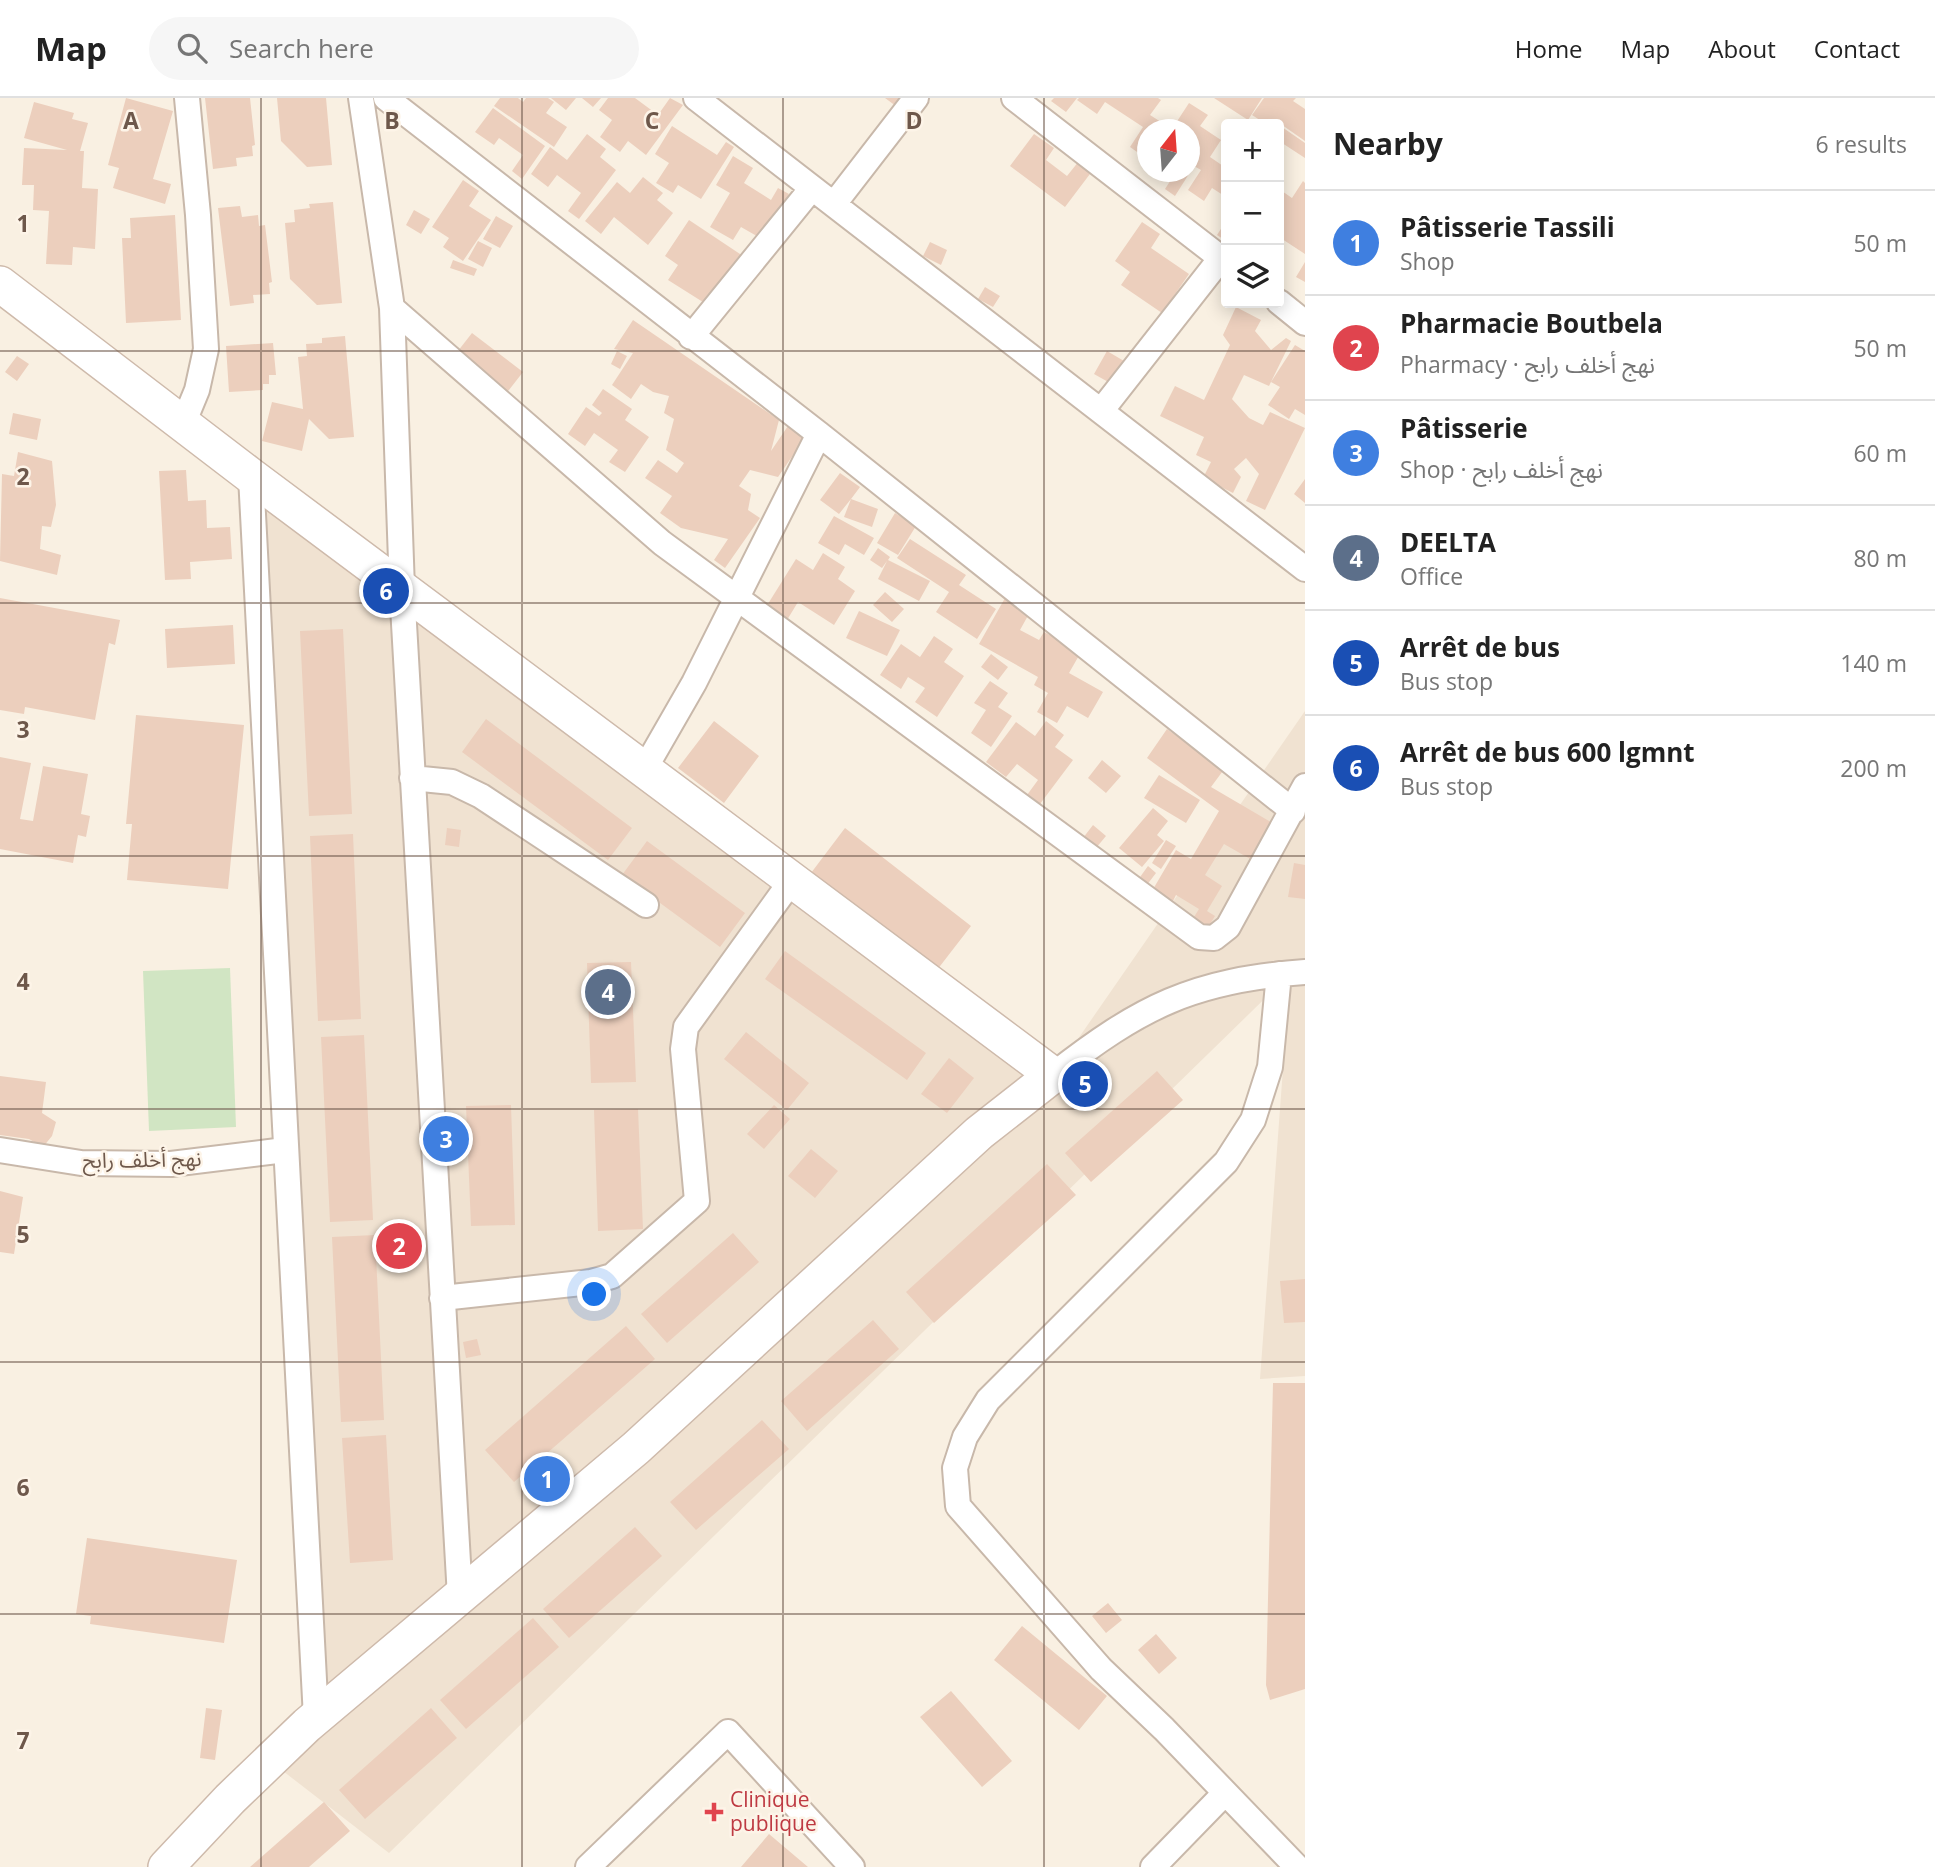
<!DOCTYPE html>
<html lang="en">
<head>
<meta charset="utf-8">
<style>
  :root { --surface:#fff; --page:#f6f6f6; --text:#222; --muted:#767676; --line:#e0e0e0; --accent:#111827 }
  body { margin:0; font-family:"Open Sans","Noto Sans Arabic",sans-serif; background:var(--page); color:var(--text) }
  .controls { position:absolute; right:21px; top:21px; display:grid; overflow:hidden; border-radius:7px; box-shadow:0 4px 18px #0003 }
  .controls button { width:63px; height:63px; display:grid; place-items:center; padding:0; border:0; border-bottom:2px solid var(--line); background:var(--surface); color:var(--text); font:35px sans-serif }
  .compass { position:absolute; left:1137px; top:21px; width:63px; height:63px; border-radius:50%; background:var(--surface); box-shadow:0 4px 18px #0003; rotate:17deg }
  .you { position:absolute; left:595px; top:1197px; width:24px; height:24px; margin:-18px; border:5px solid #fff; border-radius:50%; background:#1a73e8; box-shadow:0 0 0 10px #1a73e833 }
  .badge { display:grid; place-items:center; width:46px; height:46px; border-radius:50%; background:var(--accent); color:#fff; font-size:23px; font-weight:700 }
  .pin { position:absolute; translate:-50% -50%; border:4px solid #fff; box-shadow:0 2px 7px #0006 }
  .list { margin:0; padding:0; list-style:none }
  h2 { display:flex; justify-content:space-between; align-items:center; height:91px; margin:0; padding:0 28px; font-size:30px }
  h2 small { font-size:23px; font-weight:400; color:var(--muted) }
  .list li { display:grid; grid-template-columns:46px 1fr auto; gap:21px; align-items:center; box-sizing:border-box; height:105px; padding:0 28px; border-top:2px solid var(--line) }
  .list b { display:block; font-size:26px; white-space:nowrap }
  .list p { margin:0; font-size:23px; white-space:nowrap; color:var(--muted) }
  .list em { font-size:23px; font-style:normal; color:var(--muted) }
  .icon { flex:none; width:38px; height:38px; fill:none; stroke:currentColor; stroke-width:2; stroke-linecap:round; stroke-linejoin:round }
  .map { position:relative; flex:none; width:1305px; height:1769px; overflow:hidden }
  header { display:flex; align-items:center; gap:42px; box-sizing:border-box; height:98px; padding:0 35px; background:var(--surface); border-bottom:2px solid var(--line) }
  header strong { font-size:33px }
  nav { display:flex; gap:38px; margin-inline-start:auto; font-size:24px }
  .search { width:490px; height:63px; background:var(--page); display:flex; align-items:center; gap:18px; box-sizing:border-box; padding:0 24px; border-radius:38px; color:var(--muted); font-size:26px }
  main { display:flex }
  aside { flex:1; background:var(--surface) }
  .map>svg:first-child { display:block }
  .residential { fill:#f0e2d1 }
  .pitch { fill:#d1e5c3 }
  .building { fill:#eccfbd }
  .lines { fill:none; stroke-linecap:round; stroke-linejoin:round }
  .street-casing { stroke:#c8b8aa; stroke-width:28 }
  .secondary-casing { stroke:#cebaab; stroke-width:38 }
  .street { stroke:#fff; stroke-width:24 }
  .secondary { stroke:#fff; stroke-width:35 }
  .grid { fill:none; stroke:#6e584b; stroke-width:2; stroke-opacity:0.55 }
  .health-dot { fill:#e0444e; stroke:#fdf4e8; stroke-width:2.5 }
  .labels { text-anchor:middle; stroke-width:5; stroke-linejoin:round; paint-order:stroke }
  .street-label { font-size:21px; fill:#6e584b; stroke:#fdf4e8 }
  .health-label { font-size:21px; fill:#be3a42; stroke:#fdf4e8; text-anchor:start }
  .grid-label { font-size:23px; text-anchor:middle; font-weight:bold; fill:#6e584b; stroke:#fdf4e8; stroke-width:5; stroke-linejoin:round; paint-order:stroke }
</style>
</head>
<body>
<header>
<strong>Map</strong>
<div class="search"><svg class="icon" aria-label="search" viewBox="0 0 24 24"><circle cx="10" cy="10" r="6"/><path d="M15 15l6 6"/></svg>Search here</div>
<nav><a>Home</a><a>Map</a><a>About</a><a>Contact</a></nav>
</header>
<main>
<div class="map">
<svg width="1305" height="1769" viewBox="0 0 1305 1769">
  <rect width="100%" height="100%" fill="#f9f0e2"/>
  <path class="residential" d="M251,378L1053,977L1305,613V1278L1260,1281L1290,876L389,1755L270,1663L316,1620Z"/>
  <path class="pitch" d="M230,870L236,1029L149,1033L143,873Z"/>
  <path class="building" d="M126,0L173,13L153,81L171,86L165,106L113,90L119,70L108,67Z
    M205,0H250L255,47L252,48L253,58L236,60L237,68L213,71Z
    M277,0H326L332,67L307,69L281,43Z
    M500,0H518L523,4L526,0H548L554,4L546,15L567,29L554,49L494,8Z
    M551,0H576L566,12Z
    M582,0H601L593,9Z
    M608,0H635L658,17L670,0L683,7L646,57L628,43L620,54L600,39L612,22L599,12Z
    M885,0H915L904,14Z
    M1054,0H1077L1066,14L1051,3Z
    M1079,0H1158L1161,2L1150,17L1172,31L1189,5L1208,17L1200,28L1221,42L1210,59L1226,70V99L1212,90L1204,103L1188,92L1201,72L1194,68L1175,98L1165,91L1176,74H1190V32H1147V61L1130,49L1143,29L1105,4L1097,16L1077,2Z
    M1214,0H1262L1248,22Z
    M1264,0H1296L1293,3L1305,11V43L1275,22L1277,26H1266L1252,17Z
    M34,4L74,15L72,21L88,25L80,53H84L82,90L98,91L95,151L73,149L72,167L46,166L49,113L33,112L34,87H22L24,50L67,52L24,40Z
    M493,10L545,48L522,81L512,73L523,57L499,40L494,47L475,34Z
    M1279,27L1305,45V60L1282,45L1279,50Z
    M672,28L717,57L726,44L734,49L701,101L678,87L673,95L656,85L669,65L655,56Z
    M587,36L606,51L600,59L616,72L579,121L568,113L581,95L557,77L548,89L531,76L550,49L567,62Z
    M1034,36L1054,50L1046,62L1067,78L1083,58L1096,68L1065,109L1010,68Z
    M733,58L753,70L744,85L771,102L778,90L789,96L762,141L741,129L733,142L710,129L730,95L716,87Z
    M643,79L663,95L657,102L673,115L648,147L614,119L601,136L585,123L617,84L630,95Z
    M463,82L479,93L469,108L491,122L463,163L443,149L449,140L432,129Z
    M1303,83L1305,85V156L1279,139V91L1292,100Z
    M333,104L342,205L317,207L290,181L285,125L295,124L294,112L310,110L309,106Z
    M240,108L242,119L258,117L259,128L265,127L272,184L269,185L270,196L253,197L254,205L230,208L218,110Z
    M414,112L430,121L421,136L406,127Z
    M175,117L181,222L126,225L122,140H131L130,120Z
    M496,118L513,128L500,150L483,141Z
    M689,122L752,164L714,211L668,182L678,167L665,158Z
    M1226,123V143L1217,137Z
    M1142,124L1160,136L1151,150L1189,176L1162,215L1121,187L1130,174L1115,163Z
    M478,143L492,150L483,169L468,161Z
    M930,144L947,152L941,167L923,158Z
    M453,162L477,171L474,178L450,170Z
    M1305,164V184L1296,179Z
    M985,189L1000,198L993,209L978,201Z
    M1236,209L1261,222L1255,233L1271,252L1286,240L1291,243L1269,288L1244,277L1232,301L1249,320L1263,327L1270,314L1305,330L1265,412L1246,403L1259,376L1246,360L1234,371L1241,379L1233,395L1203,380L1211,364L1196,357L1204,339L1160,318L1175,288L1204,302L1230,247L1223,237Z
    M633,222L779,322L771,353L792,322L809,334L778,379L750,372L739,388L751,396L748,412L760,420L725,470L714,462L728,441L681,430L660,415L672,398L645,380L658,362L677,375L684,365L666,352L674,321L664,315L669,298L653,294L641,286L631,301L612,287L633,255L614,251Z
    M472,235L523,274L505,297L447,267Z
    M345,238L354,339L329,341L309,321L302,353L262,343L272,304L303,311L298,259L307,258L306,246L322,245V240Z
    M273,245L276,277H269V286H263V292L229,294L226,248Z
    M1295,247L1305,253V317L1295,311L1289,321L1268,307L1280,289L1271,284Z
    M617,253L627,258L620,271L611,266Z
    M1107,253L1124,263L1110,285L1094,276Z
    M17,258L29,266L17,283L5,274Z
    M603,291L632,311L625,322L649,339L625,374L609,364L618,352L594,335L585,348L568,336L586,309L599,318L602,315L592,307Z
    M13,315L41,321L37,342L9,336Z
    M18,354L52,363L56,407L51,429L42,428L40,451L61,457L57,477L0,463L2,376L14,378Z
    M186,372L188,403L206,402L207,430L230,429L232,461L190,464L191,481L165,482L159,373Z
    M840,375L860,389L851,401L878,411L872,429L844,419L851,401L839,416L820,402Z
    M1305,381V405L1294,396Z
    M895,415L916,428L898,457L877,445Z
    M834,418L874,440L864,457L845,446L839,457L818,445Z
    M910,441L966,477L959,487L996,511L977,541L936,514L949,494L897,460Z
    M878,450L890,459L888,462L930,483L919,503L878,481L887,463L882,470L870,462Z
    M823,455L845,469L838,481L855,493L834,527L798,504L787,522L766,509L796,461L813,472Z
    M885,494L904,511L892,524L873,507Z
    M0,500L120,522L115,547L109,545L95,622L25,609L24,616L0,612Z
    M1005,500L1030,514L1020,532L1039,542L1044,534L1081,554L1069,575L1103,594L1088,620L1067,608L1057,625L1037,614L1048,595L1034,587L1038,579L979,546Z
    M859,513L900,532L887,558L846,540Z
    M233,527L235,566L167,570L165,531Z
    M343,531L352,716L309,718L300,533Z
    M934,538L953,551L944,564L964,578L937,619L915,604L925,590L908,579L901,591L880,577L901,546L920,559Z
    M991,556L1008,569L998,582L981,569Z
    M990,583L1008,595L998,609L1012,618L991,649L971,635L986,612L974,605Z
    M136,617L244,627L228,791L127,782L132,726H126Z
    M486,621L632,730L608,762L462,654Z
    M714,623L759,658L724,705L678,670Z
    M1046,623L1064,637L1055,649L1073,662L1040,706L1027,697L1038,682L1017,666L1006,679L986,664L1016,624L1035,638Z
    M1167,631L1208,660L1228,666L1211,689L1274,726L1252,762L1224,746L1205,777L1222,788L1207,813L1215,818L1204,836L1189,827L1199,811L1176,797L1172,805L1152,793L1176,752L1191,761L1219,713L1147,660Z
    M0,659L31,665L20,721L33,723L43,668L88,676L81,716L90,718L86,739L78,737L73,765L0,751Z
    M1102,662L1121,678L1106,695L1088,680Z
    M1159,677L1200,702L1186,725L1144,700Z
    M1153,710L1168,723L1157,737L1164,743L1142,769L1119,750Z
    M1093,727L1106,738L1096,750L1083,740Z
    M447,730L461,732L459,749L445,747Z
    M845,730L971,828L937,872L811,775Z
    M353,736L361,921L318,923L310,738Z
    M1166,742L1176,748L1161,771L1152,765Z
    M647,743L745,815L720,849L622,777Z
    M1294,765L1305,767V801L1288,799Z
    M1148,768L1156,775L1143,792L1135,786Z
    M785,853L926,955L907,982L765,881Z
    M631,864L636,984L591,985L587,865Z
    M746,934L809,985L787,1012L724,961Z
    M364,937L373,1122L330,1124L321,939Z
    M949,960L974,980L947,1015L921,996Z
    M1157,973L1183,1002L1091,1084L1065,1055Z
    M0,978L46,984L42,1015L56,1024L52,1038L43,1049L29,1041L0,1037Z
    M511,1007L515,1127L471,1128L466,1008Z
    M774,1007L790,1021L764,1051L747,1036Z
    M638,1011L643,1131L598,1133L594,1012Z
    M811,1051L838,1073L815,1100L788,1078Z
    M1047,1066L1076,1097L934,1225L906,1194Z
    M0,1093L23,1099L14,1156L0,1154Z
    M733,1135L759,1164L667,1245L641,1216Z
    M375,1137L384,1322L341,1324L332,1139Z
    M1305,1181V1224L1284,1225L1280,1183Z
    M873,1222L899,1251L807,1333L781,1303Z
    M626,1228L655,1261L514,1384L485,1352Z
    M477,1241L481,1257L466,1260L463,1244Z
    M1273,1285H1305V1591L1270,1602L1266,1587Z
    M762,1322L789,1351L696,1432L670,1404Z
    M386,1337L393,1462L350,1465L342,1340Z
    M635,1429L662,1458L569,1540L543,1511Z
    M87,1440L237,1462L224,1545L90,1526L91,1518L76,1516Z
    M1108,1505L1122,1522L1106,1535L1092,1518Z
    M533,1520L559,1549L466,1631L440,1602Z
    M1022,1528L1107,1598L1079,1632L994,1562Z
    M1156,1536L1177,1560L1159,1576L1138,1552Z
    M951,1593L1012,1663L982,1689L920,1619Z
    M206,1610L222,1612L215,1662L200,1660Z
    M431,1610L457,1640L365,1721L339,1692Z
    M324,1704L350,1733L309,1769H250Z
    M769,1736L808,1769H741Z"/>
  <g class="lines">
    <g class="street-casing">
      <path id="street" d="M361,0L392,210L402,491L460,1499
        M386,0L819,336L1293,713
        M696,0L1305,471
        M1014,0L1226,164
        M834,106L916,0
        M1279,204L1305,225
        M392,210L662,445L1199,839L1214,840L1228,829L1305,688
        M691,239L812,90
        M1101,313L1221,160
        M183,326L197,292L206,251L198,117L187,0
        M251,378L316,1620
        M644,672L694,585L819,336
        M412,680L452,684L481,698L646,807
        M1279,876L1270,969L1253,1022L1226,1064L988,1302L965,1339L955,1370L958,1408L1101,1571L1164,1631L1297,1769
        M1053,977C1140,909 1193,882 1305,874
        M0,1052L81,1065L171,1066L285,1052
        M442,1200L591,1184L612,1178L697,1103L683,951L686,929L792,782
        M588,1769L728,1634L852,1769
        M1153,1769L1225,1695"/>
    </g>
    <g class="secondary-casing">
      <path id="secondary" d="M0,186L251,378L1053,977L979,1035L636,1350L307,1627L230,1701L166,1769"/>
    </g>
    <use href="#street" class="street"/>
    <use href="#secondary" class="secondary"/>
  </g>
  <path class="grid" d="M261,0V1769M522,0V1769M783,0V1769M1044,0V1769M0,253H1305M0,505H1305M0,758H1305M0,1011H1305M0,1264H1305M0,1516H1305"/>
  <path class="health-dot" d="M710.5 1703.5h7v7h7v7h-7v7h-7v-7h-7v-7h7z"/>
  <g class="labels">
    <g class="street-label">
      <text transform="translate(142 1062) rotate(-1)" y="7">نهج أخلف رابح</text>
    </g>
    <g class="health-label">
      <text x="730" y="1709">Clinique<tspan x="730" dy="24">publique</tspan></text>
    </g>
  </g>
  <g class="grid-label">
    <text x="131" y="31">A</text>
    <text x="392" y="31">B</text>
    <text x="652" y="31">C</text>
    <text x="914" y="31">D</text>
    <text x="23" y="134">1</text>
    <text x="23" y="387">2</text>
    <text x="23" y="640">3</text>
    <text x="23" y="892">4</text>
    <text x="23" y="1145">5</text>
    <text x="23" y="1398">6</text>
    <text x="23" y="1651">7</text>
  </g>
</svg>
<div class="controls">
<button>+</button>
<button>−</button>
<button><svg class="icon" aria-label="layers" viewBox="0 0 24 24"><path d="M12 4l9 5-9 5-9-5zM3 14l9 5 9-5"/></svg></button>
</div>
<svg class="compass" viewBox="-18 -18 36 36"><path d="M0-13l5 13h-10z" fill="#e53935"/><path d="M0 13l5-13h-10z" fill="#767676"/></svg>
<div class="you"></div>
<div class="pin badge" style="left:547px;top:1381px;background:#3f7fe0">1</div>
<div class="pin badge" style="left:399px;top:1148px;background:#e0444e">2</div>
<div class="pin badge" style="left:446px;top:1041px;background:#3f7fe0">3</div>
<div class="pin badge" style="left:608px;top:894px;background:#5c6f8a">4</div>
<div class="pin badge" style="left:1085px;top:986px;background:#1a4fb4">5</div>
<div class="pin badge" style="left:386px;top:493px;background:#1a4fb4">6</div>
</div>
<aside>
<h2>Nearby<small>6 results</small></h2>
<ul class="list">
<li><span class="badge" style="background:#3f7fe0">1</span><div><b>Pâtisserie Tassili</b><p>Shop</p></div><em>50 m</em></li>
<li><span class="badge" style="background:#e0444e">2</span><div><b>Pharmacie Boutbela</b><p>Pharmacy · نهج أخلف رابح</p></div><em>50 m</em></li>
<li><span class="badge" style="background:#3f7fe0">3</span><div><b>Pâtisserie</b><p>Shop · نهج أخلف رابح</p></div><em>60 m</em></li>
<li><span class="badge" style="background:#5c6f8a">4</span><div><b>DEELTA</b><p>Office</p></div><em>80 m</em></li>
<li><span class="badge" style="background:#1a4fb4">5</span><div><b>Arrêt de bus</b><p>Bus stop</p></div><em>140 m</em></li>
<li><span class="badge" style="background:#1a4fb4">6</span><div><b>Arrêt de bus 600 lgmnt</b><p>Bus stop</p></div><em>200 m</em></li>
</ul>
</aside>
</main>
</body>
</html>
